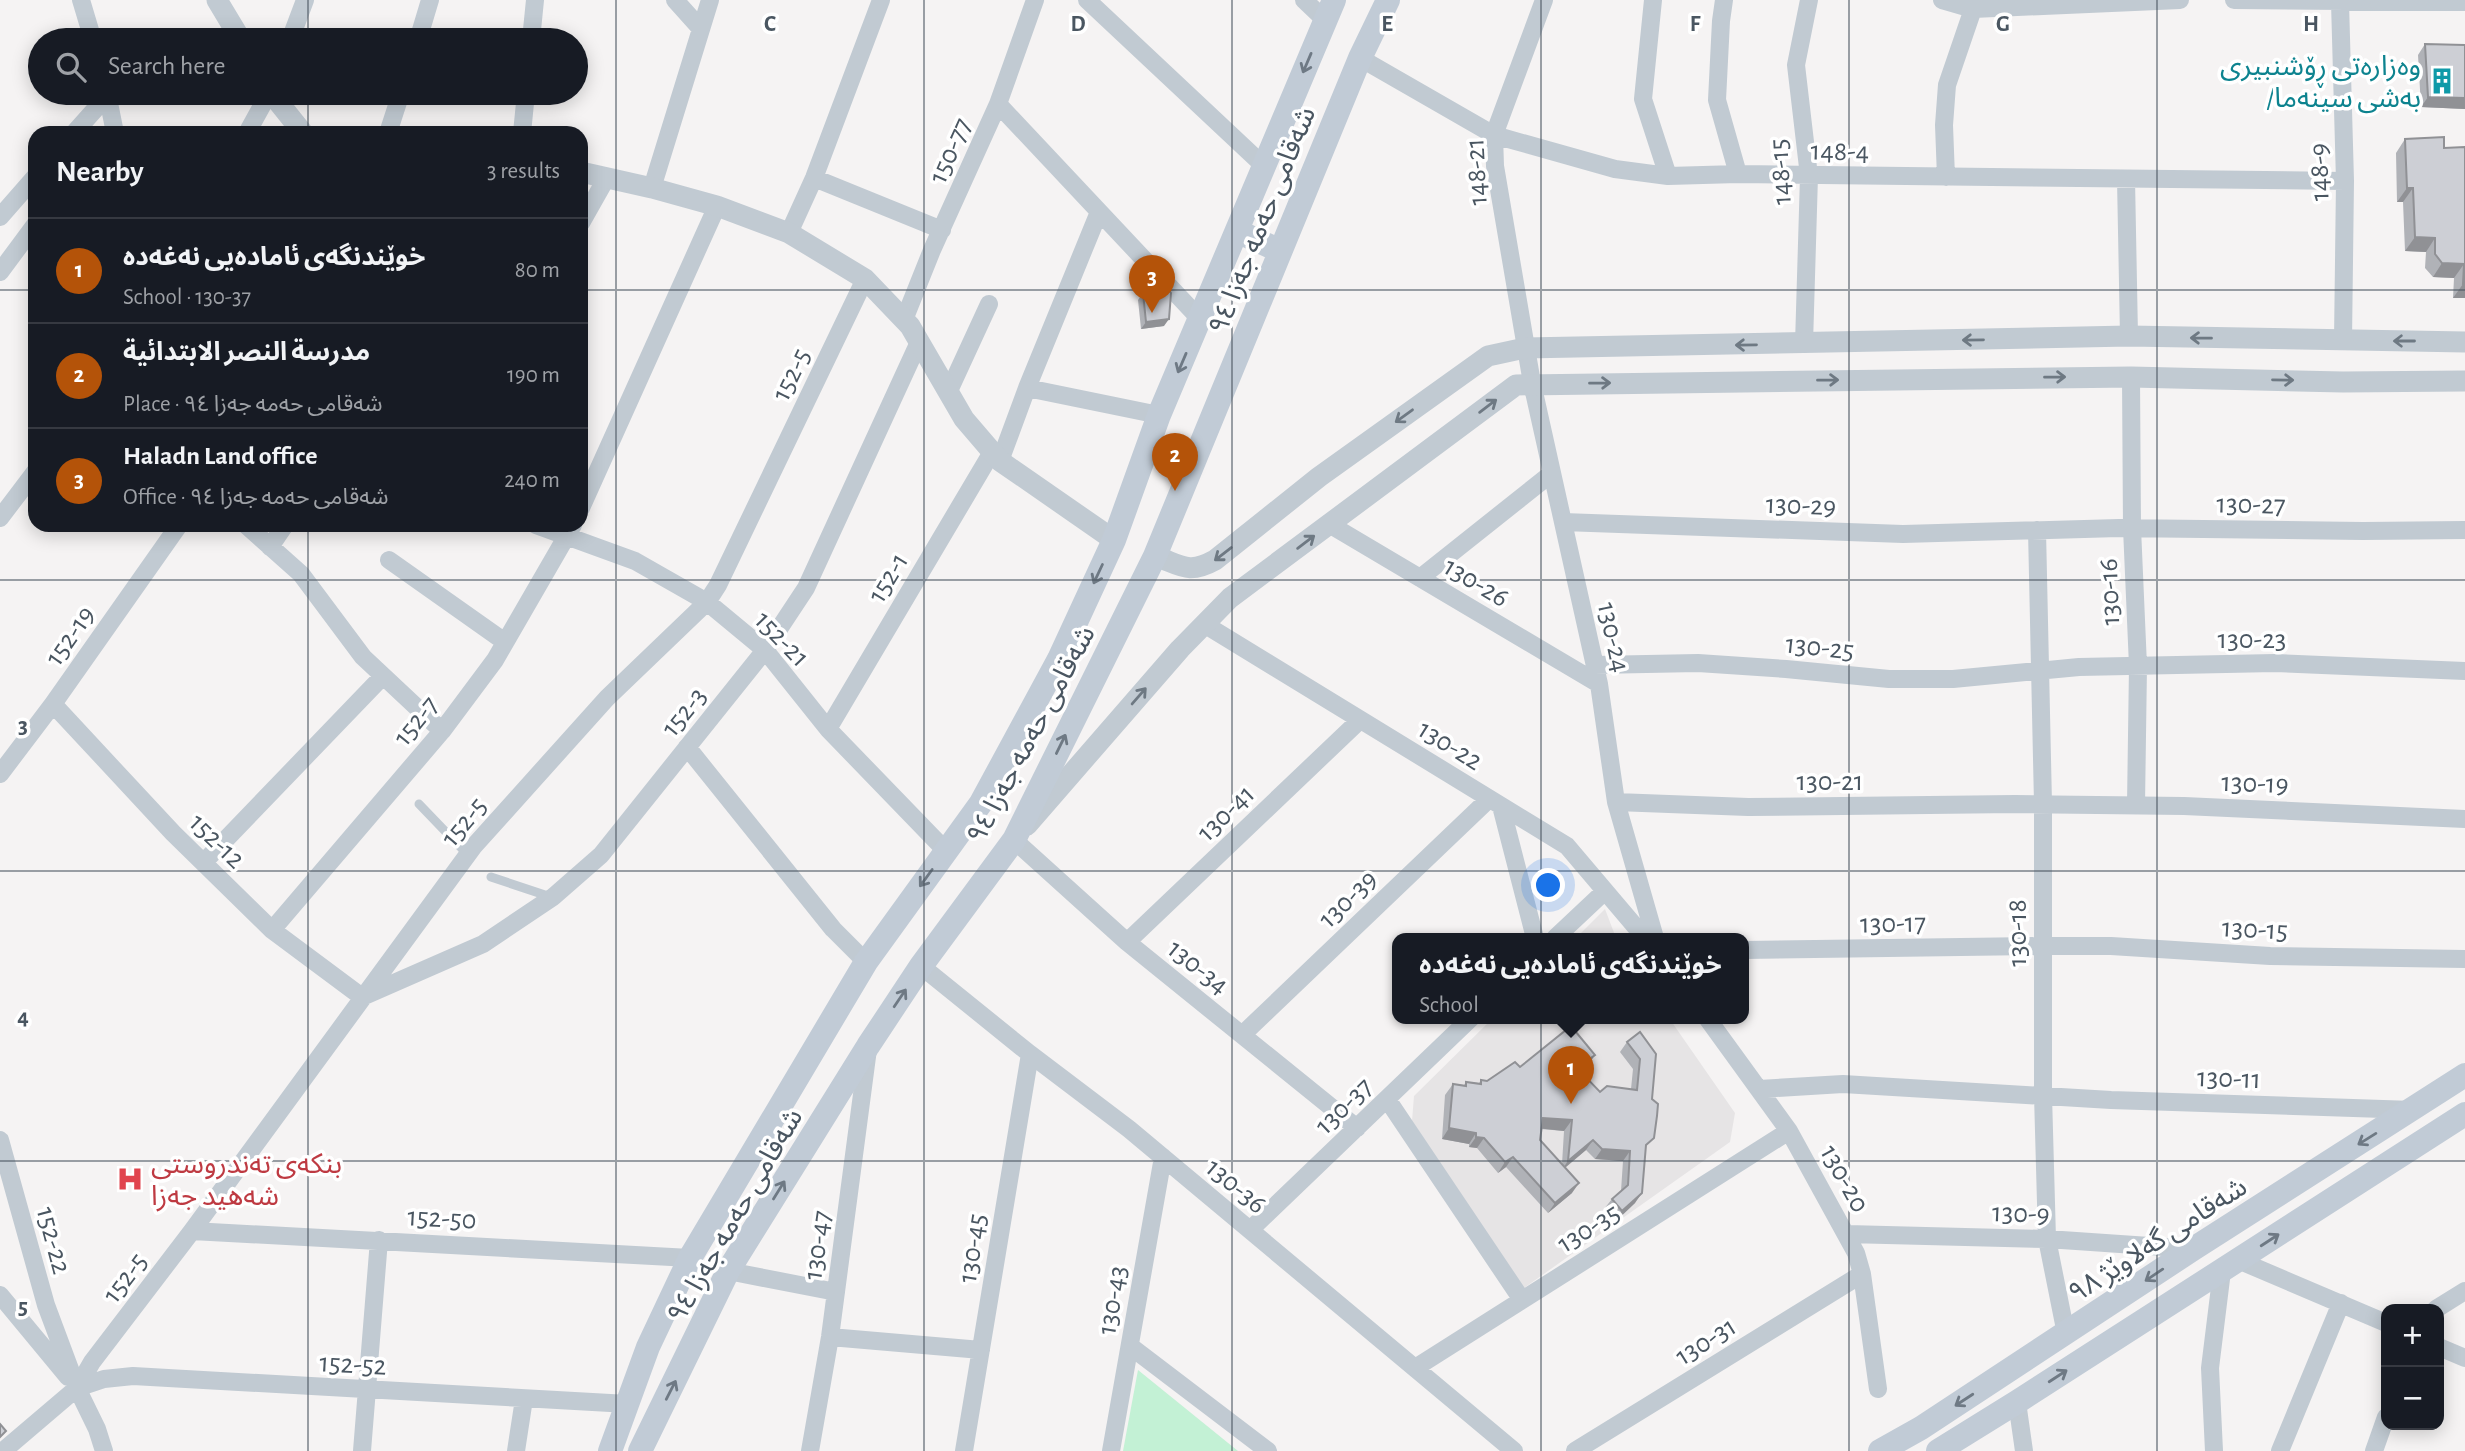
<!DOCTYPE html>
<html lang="en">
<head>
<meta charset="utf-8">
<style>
  :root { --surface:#171b24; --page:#20242c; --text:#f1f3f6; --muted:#9ea1a6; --line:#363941; --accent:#b45309 }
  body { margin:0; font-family:"Alegreya Sans","Noto Sans Arabic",sans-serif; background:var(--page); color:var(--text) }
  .controls { position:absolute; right:21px; bottom:21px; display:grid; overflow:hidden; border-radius:14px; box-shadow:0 4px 18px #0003 }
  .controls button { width:63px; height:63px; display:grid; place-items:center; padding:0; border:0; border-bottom:2px solid var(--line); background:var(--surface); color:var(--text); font:35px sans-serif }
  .you { position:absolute; left:1549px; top:886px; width:24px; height:24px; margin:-18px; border:5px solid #fff; border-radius:50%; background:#1a73e8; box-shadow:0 0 0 10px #1a73e833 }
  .badge { display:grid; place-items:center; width:46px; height:46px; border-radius:50%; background:var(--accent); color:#fff; font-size:23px; font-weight:700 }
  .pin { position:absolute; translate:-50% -58px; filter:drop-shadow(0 2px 4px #0008) }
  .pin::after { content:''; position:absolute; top:37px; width:24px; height:21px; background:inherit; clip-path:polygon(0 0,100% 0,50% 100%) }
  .popup { position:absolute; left:1392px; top:933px; width:357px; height:91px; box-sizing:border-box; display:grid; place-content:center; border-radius:14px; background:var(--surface); filter:drop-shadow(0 2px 5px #0005); font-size:23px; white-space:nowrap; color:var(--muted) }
  .popup b { font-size:26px; color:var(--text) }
  .popup::after { content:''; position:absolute; left:50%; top:100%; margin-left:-14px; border:14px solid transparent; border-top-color:var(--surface) }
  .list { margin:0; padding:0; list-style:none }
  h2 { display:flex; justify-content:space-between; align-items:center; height:91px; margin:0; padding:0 28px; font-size:30px }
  h2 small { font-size:23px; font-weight:400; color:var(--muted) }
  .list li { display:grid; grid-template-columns:46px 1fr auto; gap:21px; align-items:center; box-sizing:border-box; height:105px; padding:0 28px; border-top:2px solid var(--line) }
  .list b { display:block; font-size:26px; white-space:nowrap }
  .list p { margin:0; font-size:23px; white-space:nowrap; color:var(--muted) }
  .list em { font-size:23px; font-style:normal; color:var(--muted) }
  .icon { flex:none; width:38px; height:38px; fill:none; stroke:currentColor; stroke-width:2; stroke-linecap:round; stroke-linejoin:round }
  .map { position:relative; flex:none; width:2465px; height:1451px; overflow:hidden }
  .search { position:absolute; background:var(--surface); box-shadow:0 4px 18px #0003; left:28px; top:28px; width:560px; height:77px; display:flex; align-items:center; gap:18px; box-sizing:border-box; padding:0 24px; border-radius:38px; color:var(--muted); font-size:26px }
  .panel { position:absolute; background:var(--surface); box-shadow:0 4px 18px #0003; left:28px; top:126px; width:560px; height:406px; border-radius:21px }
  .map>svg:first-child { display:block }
  .education { fill:#e6e4e5 }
  .green { fill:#c3f1d5 }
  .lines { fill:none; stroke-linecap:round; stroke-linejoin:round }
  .service { stroke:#c1cad2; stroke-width:9 }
  .minor { stroke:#c1cad2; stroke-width:18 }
  .tertiary { stroke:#c1cad2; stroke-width:21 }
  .secondary { stroke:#c1cbd6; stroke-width:24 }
  .wall { fill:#b0b2b7; fill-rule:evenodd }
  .shaded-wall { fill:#909195 }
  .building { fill:#cdcfd5; stroke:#909195; stroke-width:2 }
  .oneway { stroke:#6e7984 }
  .oneway2 { stroke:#6e7983 }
  .grid { fill:none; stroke:#4a5661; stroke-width:2; stroke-opacity:0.55 }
  .labels { text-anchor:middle; stroke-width:7; stroke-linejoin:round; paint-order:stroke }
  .culture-label { font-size:28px; fill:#0d838f; stroke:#fff; text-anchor:end }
  .street-label { font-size:28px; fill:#4a5661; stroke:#fff }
  .health-label { font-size:28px; fill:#be3a42; stroke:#fff; text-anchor:start }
  .grid-label { font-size:23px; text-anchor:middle; font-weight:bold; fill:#4a5661; stroke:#fff; stroke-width:7; stroke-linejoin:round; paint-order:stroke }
</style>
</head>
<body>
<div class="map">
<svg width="2465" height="1451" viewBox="0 0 2465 1451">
  <rect width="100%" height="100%" fill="#f5f3f3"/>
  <path class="education" d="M1605,909L1616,938H1576Z
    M1493,1018H1669L1735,1113L1730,1142L1524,1288L1412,1121L1414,1096Z"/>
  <path class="green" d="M1138,1370L1238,1451H1123Z"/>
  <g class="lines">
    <path class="service" d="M419,804L468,855
      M491,877L551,897"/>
    <path class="minor" d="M81,0L93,40
      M675,0L701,29
      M1087,0L1264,166
      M1304,0L1325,20
      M1544,0L1494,135L1495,166L1532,383L1599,684L1616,802L1655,938
      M1653,0L1643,99L1668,176
      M1724,0L1721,21L1717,100L1738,174
      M1942,0L1973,9L2180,0
      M2234,0L2465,2
      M2340,2L2345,181L2343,341
      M290,40L305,0
      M418,40L430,0
      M531,40L535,0
      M1360,58L1494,135L1615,169L1668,176L1738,174L2345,181
      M107,93L115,133
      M998,104L1200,319
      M74,133L107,96
      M247,133L269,93
      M388,133L401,93
      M522,133L526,93
      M1946,177L1944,125L1947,85L1973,9
      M814,178L942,230
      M2126,179L2129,336
      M652,188L710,0
      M0,217L35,177
      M581,223L607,177
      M789,233L814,178L881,0
      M0,272L35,225
      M904,320L932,250L998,104L1035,0
      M1804,344L1809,176L1796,65L1809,0
      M2131,377L2132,528L2138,666L2136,805
      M1027,388L1099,212
      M948,393L989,304
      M1000,461L1027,388L1159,415
      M581,508L717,206
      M0,518L35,472
      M1563,522L1903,534L2119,528L2363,531L2465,530
      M1329,524L1599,684
      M246,525L301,574L363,657L442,731
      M536,525L635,561L707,602L765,650L828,729L946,851
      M2037,530L2043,804V1095L2047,1239L2066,1334
      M270,547L285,525
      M389,560L505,642
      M1420,578L1552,473
      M1204,624L1567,846L1645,938
      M1595,665L1698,663L1786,669L1889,679H1953L2079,667L2275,663L2465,671
      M53,704L173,833L272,930L362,997L483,944L553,897L601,855L765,650L806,588L919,342
      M828,729L992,452
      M687,747L833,929L866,962
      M0,774L53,704L179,525
      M1616,802L1748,807L2015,804L2184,806L2465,819
      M1501,806L1535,938
      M1014,840L1127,942L1357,1128
      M204,862L383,676
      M272,930L442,731L495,660L573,525
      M1555,938L1605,891
      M1127,942L1360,720
      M1744,950L2042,946H2111L2270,956L2465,959
      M921,966L1030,1054L1129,1129L1514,1451
      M1707,1018L1789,1131L1856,1253L1862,1274L1878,1389
      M1242,1035L1489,799
      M1759,1089L1843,1084L2111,1100L2413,1110
      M1387,1099L1522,1300
      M0,1140L46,1305L77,1388L97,1429L104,1451
      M1250,1230L1471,1018
      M192,1231L690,1258
      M1847,1234L2047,1239L2193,1249
      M2238,1260L2386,1323
      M728,1271L836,1292
      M0,1295L68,1377
      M2436,1309L2465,1291
      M830,1337L981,1350
      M1130,1346L1268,1451
      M2439,1347L2465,1358
      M1415,1368L1789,1131
      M77,1388L104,1379L133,1376L628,1404
      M2017,1402L2024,1451
      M3,1451L77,1388L92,1362L192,1231L474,846L607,698L707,602L718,585L865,279
      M362,1451L379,1240
      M516,1451L524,1399
      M810,1451L830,1337L868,1049
      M964,1451L1030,1054
      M1111,1451L1163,1157
      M1575,1451L1862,1274
      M2214,1451L2210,1368L2222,1271
      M2280,1451L2341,1303
      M2374,1451L2386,1417"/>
    <path class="tertiary" d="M217,0L241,40
      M271,93L303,133
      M581,172L652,188L717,206L789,233L865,279L910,326L964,419L1000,461L1114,540
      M1155,556C1181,565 1188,575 1215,560L1319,477L1488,356L1525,348L2129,336L2465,342
      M1027,825L1180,649L1230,598L1516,385L2131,377L2343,382L2465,381"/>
    <path class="secondary" d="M1237,231L1280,251
      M610,1451L648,1347L690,1258L866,962L981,803L1059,659L1114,540L1159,415L1334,0
      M640,1451L728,1271L868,1046L921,966L1014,840L1155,556L1360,58L1388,0
      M1880,1451L1921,1428L2193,1249L2465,1075
      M1938,1451L2017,1402L2465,1114"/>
  </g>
  <path class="wall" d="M2425,44L2465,45V109L2421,107L2418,55Z
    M2405,139L2444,148L2465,147V298H2453L2454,278L2433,277L2425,268L2426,252L2405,251L2403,202H2397L2396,153Z
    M1143,293L1164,326L1141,329L1138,300Z
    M1640,1032L1646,1149L1635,1203L1615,1222L1604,1209L1612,1199L1621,1191L1623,1161L1595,1159L1586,1150L1565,1168L1572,1193L1548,1213L1506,1167L1498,1173L1477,1148L1469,1147V1144L1442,1139L1445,1095L1453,1084L1464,1085L1466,1082L1479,1083L1481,1080L1487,1081L1588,1065L1580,1071L1600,1092L1631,1089L1633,1069L1620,1052L1627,1042ZM1541,1129L1564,1131L1562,1164L1540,1140Z"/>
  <path class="shaded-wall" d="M2428,97L2465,98V109L2421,107Z
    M2407,188H2413L2403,202H2397Z
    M2415,237L2435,238L2426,252L2405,251Z
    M2442,263L2464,264L2454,278L2433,277Z
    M2463,284H2465V298H2453Z
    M1169,319L1164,326L1141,329L1146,322Z
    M1595,1055L1588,1065L1570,1078L1577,1068Z
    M1543,1118L1572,1120L1564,1131L1536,1128Z
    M1449,1128L1476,1133L1469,1144L1442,1139Z
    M1476,1137L1484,1138L1477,1148L1469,1147Z
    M1593,1140L1586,1150L1561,1171L1568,1161Z
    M1602,1149L1630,1151L1623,1161L1595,1159Z
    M1513,1157L1506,1167L1498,1173L1505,1162Z
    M1579,1183L1572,1193L1548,1213L1555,1203Z
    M1642,1193L1635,1203L1615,1222L1622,1211Z"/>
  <path class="building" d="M2425,44L2465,45V98L2428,97Z
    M2444,137V148L2465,147V284H2463L2464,264L2442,263L2435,254V238L2415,237L2413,188H2407L2405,139Z
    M1167,288L1171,293L1169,319L1146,322L1143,293Z
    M1571,1026L1595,1055L1577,1068L1600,1092L1607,1086L1637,1090L1640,1059L1627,1042L1640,1032L1656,1054L1652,1099L1658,1104L1657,1116L1654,1138L1646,1145L1642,1193L1622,1211L1612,1199L1628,1185L1630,1151L1602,1149L1593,1140L1568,1161L1572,1120L1543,1118L1540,1140L1579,1183L1555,1203L1513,1157L1505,1162L1484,1138L1476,1137V1133L1449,1128L1453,1084L1466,1086V1082L1481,1084V1080L1487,1081L1515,1062L1520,1067Z
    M0,1424L6,1431L0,1437Z"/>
  <defs><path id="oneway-shaft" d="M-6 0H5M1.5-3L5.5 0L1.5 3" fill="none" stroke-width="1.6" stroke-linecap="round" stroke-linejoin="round" transform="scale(1.75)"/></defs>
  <g class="oneway">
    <use href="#oneway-shaft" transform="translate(1307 63) rotate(113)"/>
    <use href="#oneway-shaft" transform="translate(1182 363) rotate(113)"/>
    <use href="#oneway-shaft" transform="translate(1098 574) rotate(115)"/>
    <use href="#oneway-shaft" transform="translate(1061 744) rotate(-64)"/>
    <use href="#oneway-shaft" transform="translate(926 878) rotate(126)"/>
    <use href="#oneway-shaft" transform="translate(900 998) rotate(-56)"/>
    <use href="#oneway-shaft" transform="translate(2367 1139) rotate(148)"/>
    <use href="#oneway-shaft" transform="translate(779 1190) rotate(-58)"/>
    <use href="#oneway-shaft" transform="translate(2270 1240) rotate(-33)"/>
    <use href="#oneway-shaft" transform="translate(2154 1275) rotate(146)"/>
    <use href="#oneway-shaft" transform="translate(2058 1376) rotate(-33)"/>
    <use href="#oneway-shaft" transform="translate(671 1390) rotate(-63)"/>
    <use href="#oneway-shaft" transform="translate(1964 1400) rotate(147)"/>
  </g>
  <g class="oneway2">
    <use href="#oneway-shaft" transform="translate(2201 338) rotate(-179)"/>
    <use href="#oneway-shaft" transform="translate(1973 340) rotate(179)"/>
    <use href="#oneway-shaft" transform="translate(2404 341) rotate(-180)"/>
    <use href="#oneway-shaft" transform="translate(1746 345) rotate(179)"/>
    <use href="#oneway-shaft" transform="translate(2055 377) rotate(-1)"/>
    <use href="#oneway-shaft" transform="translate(1828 380) rotate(-1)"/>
    <use href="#oneway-shaft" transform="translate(2283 380) rotate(1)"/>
    <use href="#oneway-shaft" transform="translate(1600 383) rotate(-1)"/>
    <use href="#oneway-shaft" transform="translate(1488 406) rotate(-37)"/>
    <use href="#oneway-shaft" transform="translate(1404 416) rotate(144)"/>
    <use href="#oneway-shaft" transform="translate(1306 542) rotate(-37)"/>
    <use href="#oneway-shaft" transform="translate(1223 554) rotate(142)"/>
    <use href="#oneway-shaft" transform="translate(1139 696) rotate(-49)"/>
  </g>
  <path class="grid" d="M308,0V40M616,0V1451M924,0V1451M1232,0V1451M1541,0V1451M1849,0V1451M2157,0V1451M308,93V133M0,290H35M581,290H2465M308,525V1451M0,580H2465M0,871H2465M0,1161H2465"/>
  <defs>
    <g id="building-bare" transform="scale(2.1)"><path d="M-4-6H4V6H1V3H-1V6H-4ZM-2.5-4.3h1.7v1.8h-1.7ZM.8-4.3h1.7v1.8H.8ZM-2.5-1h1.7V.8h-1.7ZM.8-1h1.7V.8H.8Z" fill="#0f9aa8" stroke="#fff" stroke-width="2.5" paint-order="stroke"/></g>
    <g id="hospital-bare" transform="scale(2.1)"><path d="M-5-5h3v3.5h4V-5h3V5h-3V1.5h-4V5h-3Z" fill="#e0444e" stroke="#fff" stroke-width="2.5" paint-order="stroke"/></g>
  </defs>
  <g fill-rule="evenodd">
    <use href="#building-bare" x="2442" y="81"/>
    <use href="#hospital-bare" x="130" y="1179"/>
  </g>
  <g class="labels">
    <g class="culture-label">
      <text x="2421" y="75">وە‌زارە‌تی ڕۆشنبیری<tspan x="2421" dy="32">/بە‌شی سینە‌ما</tspan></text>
    </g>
    <g class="street-label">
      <text transform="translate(949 150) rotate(-66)" y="10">150-77</text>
      <text transform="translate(1840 150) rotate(1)" y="10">148-4</text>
      <text transform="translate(1475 172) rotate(-93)" y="10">148-21</text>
      <text transform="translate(1779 172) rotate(-93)" y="10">148-15</text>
      <text transform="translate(2318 172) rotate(-91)" y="10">148-9</text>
      <text transform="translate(1261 220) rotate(-68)" y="10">شەقامی حەمە جەزا ٩٤</text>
      <text transform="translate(790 374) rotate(-64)" y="10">152-5</text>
      <text transform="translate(2251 503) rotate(1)" y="10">130-27</text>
      <text transform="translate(1801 504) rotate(2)" y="10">130-29</text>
      <text transform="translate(887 577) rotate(-59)" y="10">152-1</text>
      <text transform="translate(1477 581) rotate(31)" y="10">130-26</text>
      <text transform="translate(2108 592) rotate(-92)" y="10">130-16</text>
      <text transform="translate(69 635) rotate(-55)" y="10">152-19</text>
      <text transform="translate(1615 637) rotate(78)" y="10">130-24</text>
      <text transform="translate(783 638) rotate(46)" y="10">152-21</text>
      <text x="2252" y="648">130-23</text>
      <text transform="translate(1820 646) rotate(6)" y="10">130-25</text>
      <text transform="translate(683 711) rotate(-51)" y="10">152-3</text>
      <text transform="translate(415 720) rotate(-51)" y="10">152-7</text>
      <text transform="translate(1030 734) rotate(-62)" y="10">شەقامی حەمە جەزا ٩٤</text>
      <text transform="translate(1451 744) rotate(32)" y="10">130-22</text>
      <text x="1830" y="790">130-21</text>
      <text transform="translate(2255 782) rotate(2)" y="10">130-19</text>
      <text transform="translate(1225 812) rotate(-44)" y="10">130-41</text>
      <text transform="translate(463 821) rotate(-50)" y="10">152-5</text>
      <text transform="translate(218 840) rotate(44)" y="10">152-12</text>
      <text transform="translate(1347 898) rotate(-44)" y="10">130-39</text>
      <text transform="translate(1893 922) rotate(-1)" y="10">130-17</text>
      <text transform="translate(2255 928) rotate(3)" y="10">130-15</text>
      <text transform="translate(2016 933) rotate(-90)" y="10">130-18</text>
      <text transform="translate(1199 966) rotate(39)" y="10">130-34</text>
      <text transform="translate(2229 1077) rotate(2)" y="10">130-11</text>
      <text transform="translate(1343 1105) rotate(-44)" y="10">130-37</text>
      <text transform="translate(1846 1178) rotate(61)" y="10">130-20</text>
      <text transform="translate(1237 1185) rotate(40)" y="10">130-36</text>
      <text transform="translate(2021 1212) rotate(2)" y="10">130-9</text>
      <text transform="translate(734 1215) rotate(-60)" y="10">شەقامی حەمە جەزا ٩٤</text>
      <text transform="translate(442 1217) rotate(3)" y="10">152-50</text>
      <text transform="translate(1588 1227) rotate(-32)" y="10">130-35</text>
      <text transform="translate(2157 1239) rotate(-33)" y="10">شەقامی گەلاوێژ ٩٨</text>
      <text transform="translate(55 1240) rotate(75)" y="10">152-22</text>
      <text transform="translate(816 1245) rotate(-82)" y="10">130-47</text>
      <text transform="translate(971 1248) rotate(-81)" y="10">130-45</text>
      <text transform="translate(124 1277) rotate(-53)" y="10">152-5</text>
      <text transform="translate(1111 1300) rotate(-80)" y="10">130-43</text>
      <text transform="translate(1705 1340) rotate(-32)" y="10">130-31</text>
      <text transform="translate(353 1363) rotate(3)" y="10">152-52</text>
    </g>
    <g class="health-label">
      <text x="151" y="1173">بنکەی تەندروستی<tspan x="151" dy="32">شەهید جەزا</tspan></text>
    </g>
  </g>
  <g class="grid-label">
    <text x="770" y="31">C</text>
    <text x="1078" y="31">D</text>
    <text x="1387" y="31">E</text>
    <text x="1695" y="31">F</text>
    <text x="2003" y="31">G</text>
    <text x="2311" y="31">H</text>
    <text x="23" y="733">3</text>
    <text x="23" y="1024">4</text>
    <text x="23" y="1314">5</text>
  </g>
</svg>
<div class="controls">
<button>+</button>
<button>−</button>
</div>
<div class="you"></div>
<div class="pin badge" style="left:1571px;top:1104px">1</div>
<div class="popup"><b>خوێندنگەی ئامادەیی نەغەدە</b>School</div>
<div class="pin badge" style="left:1175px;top:491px">2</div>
<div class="pin badge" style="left:1152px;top:313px">3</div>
<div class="search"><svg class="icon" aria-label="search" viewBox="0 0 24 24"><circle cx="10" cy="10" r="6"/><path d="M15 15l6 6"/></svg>Search here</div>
<section class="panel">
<h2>Nearby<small>3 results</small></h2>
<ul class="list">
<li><span class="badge">1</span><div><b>خوێندنگەی ئامادەیی نەغەدە</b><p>School · 130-37</p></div><em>80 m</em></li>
<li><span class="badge">2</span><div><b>مدرسة النصر الابتدائية</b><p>Place · شەقامی حەمە جەزا ٩٤</p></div><em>190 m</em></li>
<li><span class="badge">3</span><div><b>Haladn Land office</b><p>Office · شەقامی حەمە جەزا ٩٤</p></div><em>240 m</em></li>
</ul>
</section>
</div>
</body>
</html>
